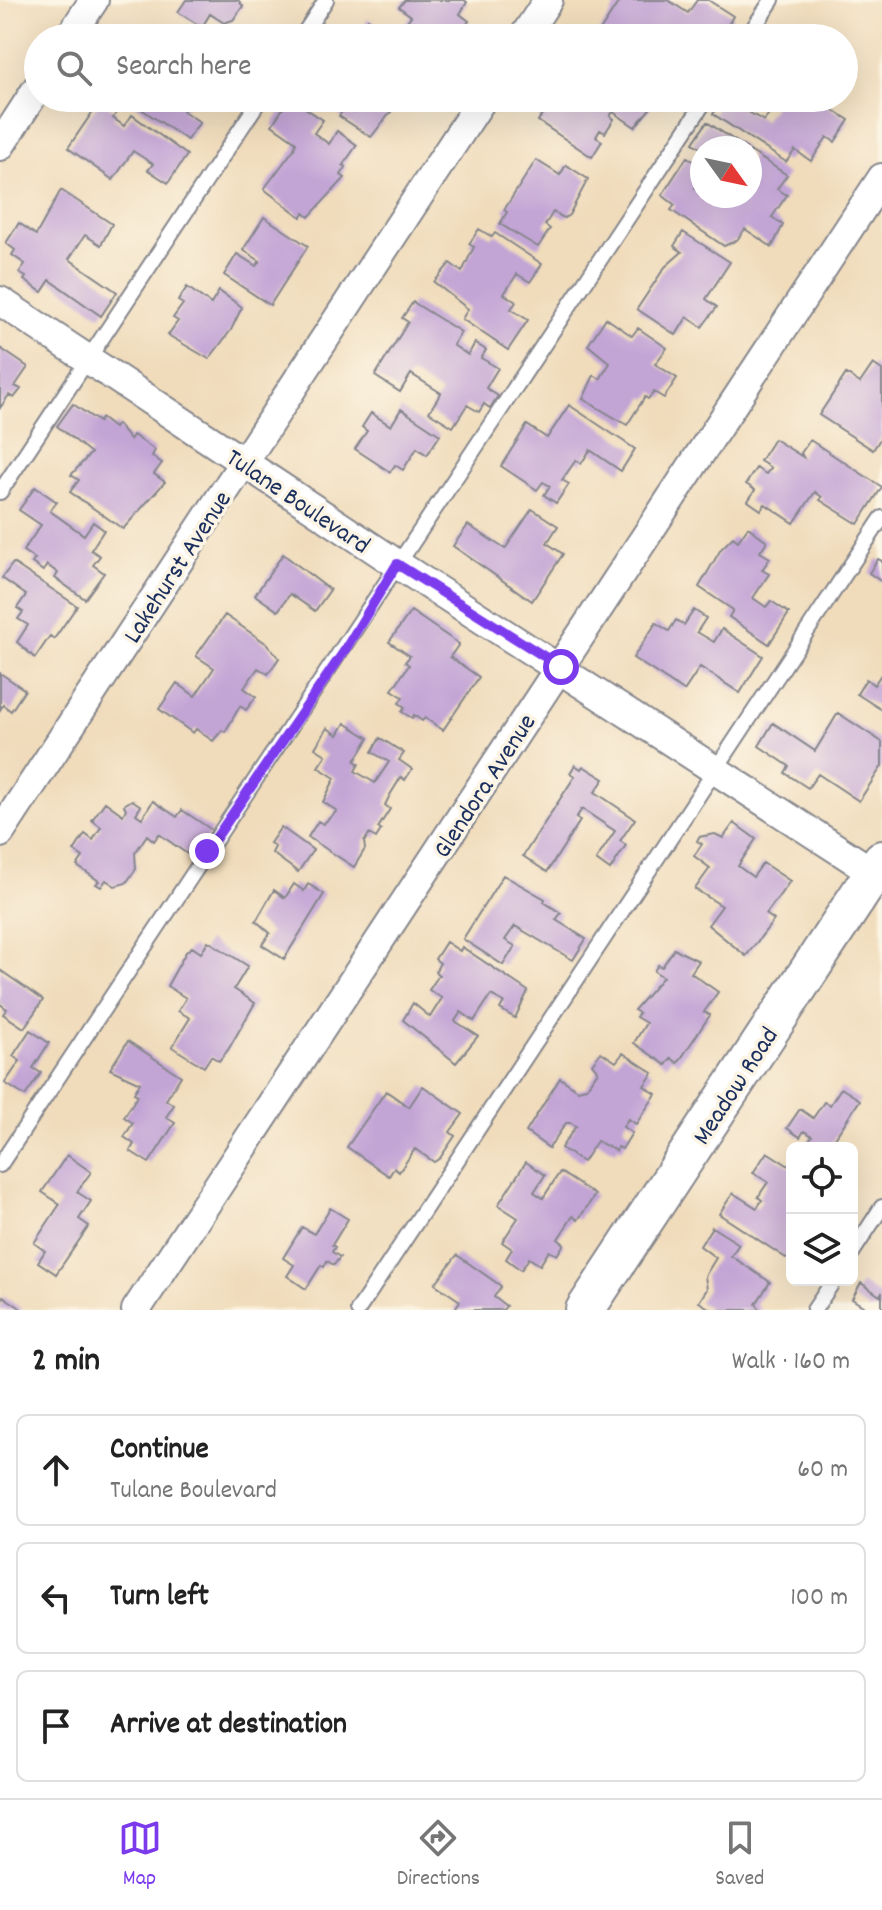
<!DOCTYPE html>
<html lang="en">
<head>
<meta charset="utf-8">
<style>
  :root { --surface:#fff; --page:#f2f2f2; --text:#222; --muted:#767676; --line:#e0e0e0; --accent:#7c3aed }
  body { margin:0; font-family:Dekko,sans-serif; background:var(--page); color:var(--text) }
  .controls { position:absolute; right:24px; bottom:24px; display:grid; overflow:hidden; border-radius:12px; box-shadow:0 8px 32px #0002 }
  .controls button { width:72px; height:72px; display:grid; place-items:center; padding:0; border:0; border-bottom:2px solid var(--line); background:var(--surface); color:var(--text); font:40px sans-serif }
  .compass { position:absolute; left:690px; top:136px; width:72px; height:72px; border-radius:50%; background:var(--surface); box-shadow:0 8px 32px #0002; rotate:123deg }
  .stop { position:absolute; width:24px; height:24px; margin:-18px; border:6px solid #7c3aed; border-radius:50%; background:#fff }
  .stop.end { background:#7c3aed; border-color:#fff; box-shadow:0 2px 8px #0008 }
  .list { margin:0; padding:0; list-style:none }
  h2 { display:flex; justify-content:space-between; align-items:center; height:104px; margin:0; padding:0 32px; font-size:34px }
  h2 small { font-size:26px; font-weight:400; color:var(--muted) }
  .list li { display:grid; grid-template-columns:52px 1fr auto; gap:24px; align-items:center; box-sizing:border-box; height:112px; margin:0 16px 16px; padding:0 16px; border:2px solid var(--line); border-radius:12px }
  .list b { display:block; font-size:30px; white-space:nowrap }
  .list p { margin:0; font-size:26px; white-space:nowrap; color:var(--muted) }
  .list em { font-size:26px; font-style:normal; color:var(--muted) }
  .icon { flex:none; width:44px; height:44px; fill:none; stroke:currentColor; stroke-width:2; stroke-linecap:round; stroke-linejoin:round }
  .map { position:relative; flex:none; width:882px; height:1310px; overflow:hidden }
  .search { position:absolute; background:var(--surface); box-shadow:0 8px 32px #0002; left:24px; right:24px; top:24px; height:88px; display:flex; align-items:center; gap:20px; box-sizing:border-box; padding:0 28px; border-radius:44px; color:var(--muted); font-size:30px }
  .sheet { height:488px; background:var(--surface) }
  nav { display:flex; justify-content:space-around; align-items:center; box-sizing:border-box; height:112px; border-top:2px solid var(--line); background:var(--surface); font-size:22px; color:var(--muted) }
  nav a { display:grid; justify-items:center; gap:4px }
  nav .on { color:var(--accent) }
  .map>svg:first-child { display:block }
  .building { fill:#c2a4d5 }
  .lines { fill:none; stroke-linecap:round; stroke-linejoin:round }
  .lane-casing { stroke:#86868c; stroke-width:18 }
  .street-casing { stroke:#86868c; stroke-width:32 }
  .secondary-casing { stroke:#86868c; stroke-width:42 }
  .lane { stroke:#fff; stroke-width:14 }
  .street { stroke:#fff; stroke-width:28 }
  .secondary { stroke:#fff; stroke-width:38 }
  .route { stroke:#7c3aed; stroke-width:10 }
  .labels { text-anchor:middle; stroke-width:7; stroke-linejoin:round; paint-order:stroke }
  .street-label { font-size:26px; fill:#1b2f5e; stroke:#fcf5e5 }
</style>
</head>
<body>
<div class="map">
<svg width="882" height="1310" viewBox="0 0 882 1310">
  <rect width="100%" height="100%" fill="#fcf5e5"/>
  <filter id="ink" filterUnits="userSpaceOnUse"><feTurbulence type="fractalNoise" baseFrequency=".0125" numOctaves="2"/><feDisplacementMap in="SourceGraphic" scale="16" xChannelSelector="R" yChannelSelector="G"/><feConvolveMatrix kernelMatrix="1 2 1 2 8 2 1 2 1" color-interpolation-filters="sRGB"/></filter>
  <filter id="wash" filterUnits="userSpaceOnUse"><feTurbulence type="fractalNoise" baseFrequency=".006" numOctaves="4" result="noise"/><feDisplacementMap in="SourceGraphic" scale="32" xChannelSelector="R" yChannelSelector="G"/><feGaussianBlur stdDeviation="1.8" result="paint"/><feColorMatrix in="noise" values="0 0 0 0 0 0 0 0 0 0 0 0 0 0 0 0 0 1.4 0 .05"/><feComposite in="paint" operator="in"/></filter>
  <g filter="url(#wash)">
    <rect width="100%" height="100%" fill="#f0dcbb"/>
    <g id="blocks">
      <path class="building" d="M186,0H238L243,6L233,20L224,23L210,14L202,27L178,12Z
        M405,0H464L467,2L460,14L469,21L460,34L455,31L451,38L427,35L417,38L402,28L411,16L399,7Z
        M620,0H668L688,13L697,0H708L733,16L727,27L732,38H595Z
        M368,19L382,28L386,22L411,38H356Z
        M152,30L164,38H146Z
        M125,98H192L183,111L200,122L187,140Z
        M290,98L323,120L314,133L329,144L337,131L357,145L343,165L346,167L341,175L345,178L309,217L304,213L301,217L264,189L294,149L296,142L272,125Z
        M351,98H402L371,137L339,116Z
        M553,98H659L635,127L613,112L610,116L614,119L605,133L600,130L596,137L602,141L592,157L538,121Z
        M724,98L764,121L779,98H828L824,104L849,120L835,142L827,137L811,161L795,150L786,162L713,114Z
        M100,101L117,112L113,118L124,126L132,115L187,155L168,183L148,170L153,164L133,151L113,180L68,148Z
        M707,122L746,148L702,149L693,143Z
        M750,151L787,175L777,189L787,195L772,217L783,225L772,247L745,229L737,240L724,246L671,210L675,205L662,195L687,157L702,167V177L695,188L702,196L716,202L720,196H750Z
        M536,160L560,175L566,165L588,179L569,215L564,218L553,212L545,225L550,229L538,247L500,224L507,212L504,210Z
        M61,190L112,224L101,245L85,235L69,259L117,292L101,316L50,280L42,292L24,280L26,277L19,273L25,264L12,255L15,250L6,243L19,223L36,235Z
        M264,217L308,246L270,305L224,275L237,254L256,266L260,261L243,250Z
        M479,229L492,237L495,233L542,264L530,282L517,274L504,294L516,302L511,309L528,320L508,350L462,319L468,309L434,282L450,263L462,272L474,247L469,244Z
        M683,232L730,262L706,299L717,307L702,327L687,317L676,335L637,309L665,267L682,252L674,246Z
        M187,287L211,304L219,291L242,307L231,330L209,359L168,335L178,321L173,318L183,304L178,301Z
        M413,302L461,332L453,345L468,355L475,343L486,350L481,358L498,368L486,388L498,396L490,408L484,404L479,412L467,405L453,427L429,412L441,393L411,374L400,392L375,376L408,322L402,318Z
        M606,318L632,336L638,328L667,348L655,364L677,378L664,398L654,392L648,399L645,397L627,425L583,399L594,375L600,379L610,363L588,345Z
        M0,348L28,367L15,386L21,389L14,398L9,395L0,408Z
        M873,364L882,370V436L873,450L819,415L846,374L860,383Z
        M73,404L99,422L101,418L114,428L117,424L130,440L133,435L155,450L152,456L162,463L154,474L165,482L123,529L70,492L79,480L71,475L91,453L57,426Z
        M569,405L635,449L621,471L590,450L581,464L576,460L562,480L569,484L556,503L544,495L550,486L543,482L537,490L501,466L527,425L547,438Z
        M401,409L440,435L427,455L417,448L403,470L395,465L390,472L355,449L367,431L362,427L371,413L391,426Z
        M774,439L803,457L801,453L810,440L882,487L858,524L820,500L822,497L815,492L794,523L765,504L761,510L748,501L755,490L746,484L756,468L766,474L771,468L760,461Z
        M35,487L57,502L50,511L84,535L93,522L104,530L91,550L100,556L93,565L104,573L85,599L55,578L58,573L47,565L43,571L32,563L35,559L23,551L41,525L19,510Z
        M532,509L558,526L547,543L563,554L532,601L453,546L468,525L505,549Z
        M748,527L767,541L760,552L770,558L762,570L769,574L753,598L766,607L771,601L789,613L769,644L729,617L733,610L699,587L721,549L733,537L738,541Z
        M283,554L330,590L315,611L290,594L278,611L255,595Z
        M878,559L882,561V582L869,573Z
        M13,563L77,606L54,639L50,636L35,658L17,642L28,625L18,619L23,612L17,608L26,595L2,578Z
        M694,610L706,618L697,632L714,642L722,629L763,656L740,693L700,667L684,691L633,658L656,623L669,631L676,620L684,625Z
        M411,611L459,644L450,657L479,677L443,730L425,718L422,721L414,715L412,718L402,712L405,707L399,703L403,697L392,690L409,665L405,662L410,656L389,642Z
        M225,615L267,644L279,658L268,674L258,668L244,688L256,697L246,710L240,706L225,732L222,730L213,741L196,729L193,733L159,709L177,683L195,696L214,668L196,656Z
        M0,673L25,690L11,711L3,705L0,710Z
        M882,673V710L857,694L866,679L874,685Z
        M838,713L882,742V766L859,801L818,774L808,788L785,773L789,766L759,746L773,723L815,751Z
        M345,723L369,738L355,761L359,764L355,771L375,783L389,762L372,752L380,738L404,753L399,760L412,769L405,780L401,777L390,795L385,805L390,809L378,828L381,830L376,838L369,834L364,842L365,849L354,867L308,837L318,821L323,824L337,811L323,802L335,778L318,767L326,755L315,748L327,728L338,735Z
        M575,765L581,769L583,766L604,779L595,792L635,819L620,841L626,845L610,870L596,860L615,831L582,809L576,818L580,821L547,872L523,856L575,776L570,773Z
        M132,800L141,806L136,814L142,818L153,801L177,817L182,810L212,830L193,858L159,834L154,841L147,835L135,853L136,869L126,883L115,886L106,880L101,887L96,884L99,881L77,866L83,857L74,851L85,834L93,840L101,827L92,820L105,802L123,815L126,809L124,805Z
        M734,823L756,839L738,866L753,877L763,863L790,881L766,914L774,920L746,956L708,925L722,906L695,889L710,868L694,856L702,844L697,841L699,837L715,834L723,838Z
        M281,827L313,850L298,872L272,853L275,847L270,843Z
        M503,875L545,899L544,902L561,913L556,920L586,939L573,960L515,926L505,940L515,946L503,965L463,939Z
        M294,884L304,891L308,884L324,894L284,959L262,945L270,933L256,921L274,890L285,898Z
        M208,941L248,966L234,989L255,1003L228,1050L219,1061L211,1056L204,1067L172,1047L190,1018L178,1011L186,998L167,986L186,952L192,947L201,953Z
        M446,942L460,951L462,947L528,991L515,1018L500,1009L504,1002L491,995L474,1021L461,1012L455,1021L478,1036L456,1063L403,1020L413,1003L430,1017L442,998L429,990L439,975L435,972L440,963L435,959Z
        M674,949L699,961L691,973L718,992L704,1012L710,1015L678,1063L671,1058L666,1065L634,1043L646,1023L636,1017L639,1013L634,1010L663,977L654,971L658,965L662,967Z
        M0,970L43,1000L24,1028L3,1014L7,1009L0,1004Z
        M30,1030L49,1043L33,1068L41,1073L25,1096L5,1083L20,1061L13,1056Z
        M128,1041L181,1076L166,1100L174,1105L166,1117L175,1123L149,1163L130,1151L134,1144L124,1137L133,1123L124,1117L138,1095L134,1093L140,1083L110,1069Z
        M601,1052L616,1062L623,1053L653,1073L644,1086L656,1094L636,1124L628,1119L623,1127L632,1133L622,1149L618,1147L616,1151L597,1141L583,1162L561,1148L576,1126L571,1123H566L549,1148L526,1132L560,1078L578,1090L586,1088L598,1071L592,1064Z
        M423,1086L463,1114L450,1132L455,1136L440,1158L434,1162L415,1149L399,1172L394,1168L389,1176L347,1147L386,1091L409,1107Z
        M841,1088L860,1100L831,1144L837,1148H815L807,1143L812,1136L804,1131L800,1137L787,1128L800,1109L813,1118L824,1102L830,1105Z
        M767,1152L792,1168L789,1260L719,1214L733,1193L757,1208L762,1200L758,1197L768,1182L753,1173Z
        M67,1155L91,1172L77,1192L91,1201L79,1219L89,1226L56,1274L38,1262L45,1251L34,1243L60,1204L42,1192Z
        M526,1162L545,1175L534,1192L543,1198L560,1172L595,1195L578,1220L573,1216L558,1239L564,1244L557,1255L549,1251L540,1265L529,1258L521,1270L506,1259L512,1249L502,1242L518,1218L498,1205Z
        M330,1208L348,1219L332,1245L335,1247L332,1252L340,1257L334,1265L327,1261L324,1267L321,1265L306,1289L287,1276L294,1265L283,1258L302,1227L314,1234Z
        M712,1227L739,1244L731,1256L770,1282L756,1304L761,1310H712L699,1302L707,1289L705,1276L716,1258L700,1246Z
        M457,1255L501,1286L494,1297L506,1306L503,1310H454L460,1301L435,1284Z
        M861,1283L880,1296L882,1292V1310H869L852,1299Z
        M3,1296L23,1310H0Z"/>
    </g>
  </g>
  <g filter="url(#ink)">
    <use href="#blocks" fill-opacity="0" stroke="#86868c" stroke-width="2"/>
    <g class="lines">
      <g class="lane-casing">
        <path id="lane" d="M301,38L326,0
          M747,38L772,0
          M0,492L261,98
          M0,1165L707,98
          M852,1253L882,1207
          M358,1310L882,518
          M814,1310L834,1280"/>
      </g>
      <g class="street-casing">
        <path id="street" d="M69,38L94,0
          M523,38L548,0
          M0,146L38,87
          M0,301L397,564L882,878
          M0,833L483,98
          M136,1310L882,178"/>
      </g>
      <g class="secondary-casing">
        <path id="secondary" d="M585,1310L882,860"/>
      </g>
      <use href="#lane" class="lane"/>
      <use href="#street" class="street"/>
      <use href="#secondary" class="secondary"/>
    </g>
  </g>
  <g class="lines" filter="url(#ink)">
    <path class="route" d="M207,851L343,653L397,564L561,667"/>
  </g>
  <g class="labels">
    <g class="street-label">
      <text transform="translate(299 500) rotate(34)" y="9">Tulane Boulevard</text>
      <text transform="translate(176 566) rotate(-57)" y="9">Lakehurst Avenue</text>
      <text transform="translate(483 785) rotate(-57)" y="9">Glendora Avenue</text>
      <text transform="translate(734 1085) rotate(-57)" y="9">Meadow Road</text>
    </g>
  </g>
</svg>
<div class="controls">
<button><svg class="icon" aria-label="locate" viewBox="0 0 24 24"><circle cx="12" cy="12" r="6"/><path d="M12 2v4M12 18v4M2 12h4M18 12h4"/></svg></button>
<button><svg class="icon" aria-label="layers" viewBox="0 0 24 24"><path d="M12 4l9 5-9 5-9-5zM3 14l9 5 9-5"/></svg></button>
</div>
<svg class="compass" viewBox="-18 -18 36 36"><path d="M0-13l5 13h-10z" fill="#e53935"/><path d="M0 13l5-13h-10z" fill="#767676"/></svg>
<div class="stop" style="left:561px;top:667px"></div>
<div class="stop end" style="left:207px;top:851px"></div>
<div class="search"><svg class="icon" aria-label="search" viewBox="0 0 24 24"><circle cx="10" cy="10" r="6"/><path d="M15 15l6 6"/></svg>Search here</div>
</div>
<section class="sheet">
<h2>2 min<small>Walk · 160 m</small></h2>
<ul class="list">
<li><svg class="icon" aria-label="ahead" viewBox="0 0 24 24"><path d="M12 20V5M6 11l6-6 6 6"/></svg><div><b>Continue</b><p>Tulane Boulevard</p></div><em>60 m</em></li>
<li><svg class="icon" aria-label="left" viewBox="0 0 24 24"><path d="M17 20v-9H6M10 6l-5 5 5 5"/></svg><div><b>Turn left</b></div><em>100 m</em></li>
<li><svg class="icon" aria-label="arrive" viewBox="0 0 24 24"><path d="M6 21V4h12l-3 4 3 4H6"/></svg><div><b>Arrive at destination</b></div></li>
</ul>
</section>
<nav>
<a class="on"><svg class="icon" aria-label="map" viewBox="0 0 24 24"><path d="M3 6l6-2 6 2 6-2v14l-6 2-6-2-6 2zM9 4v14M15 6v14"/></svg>Map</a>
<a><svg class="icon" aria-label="directions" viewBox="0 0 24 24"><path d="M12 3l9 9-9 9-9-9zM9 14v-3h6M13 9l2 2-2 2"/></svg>Directions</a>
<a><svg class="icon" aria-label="saved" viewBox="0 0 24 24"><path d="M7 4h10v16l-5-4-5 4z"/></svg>Saved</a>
</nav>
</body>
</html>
